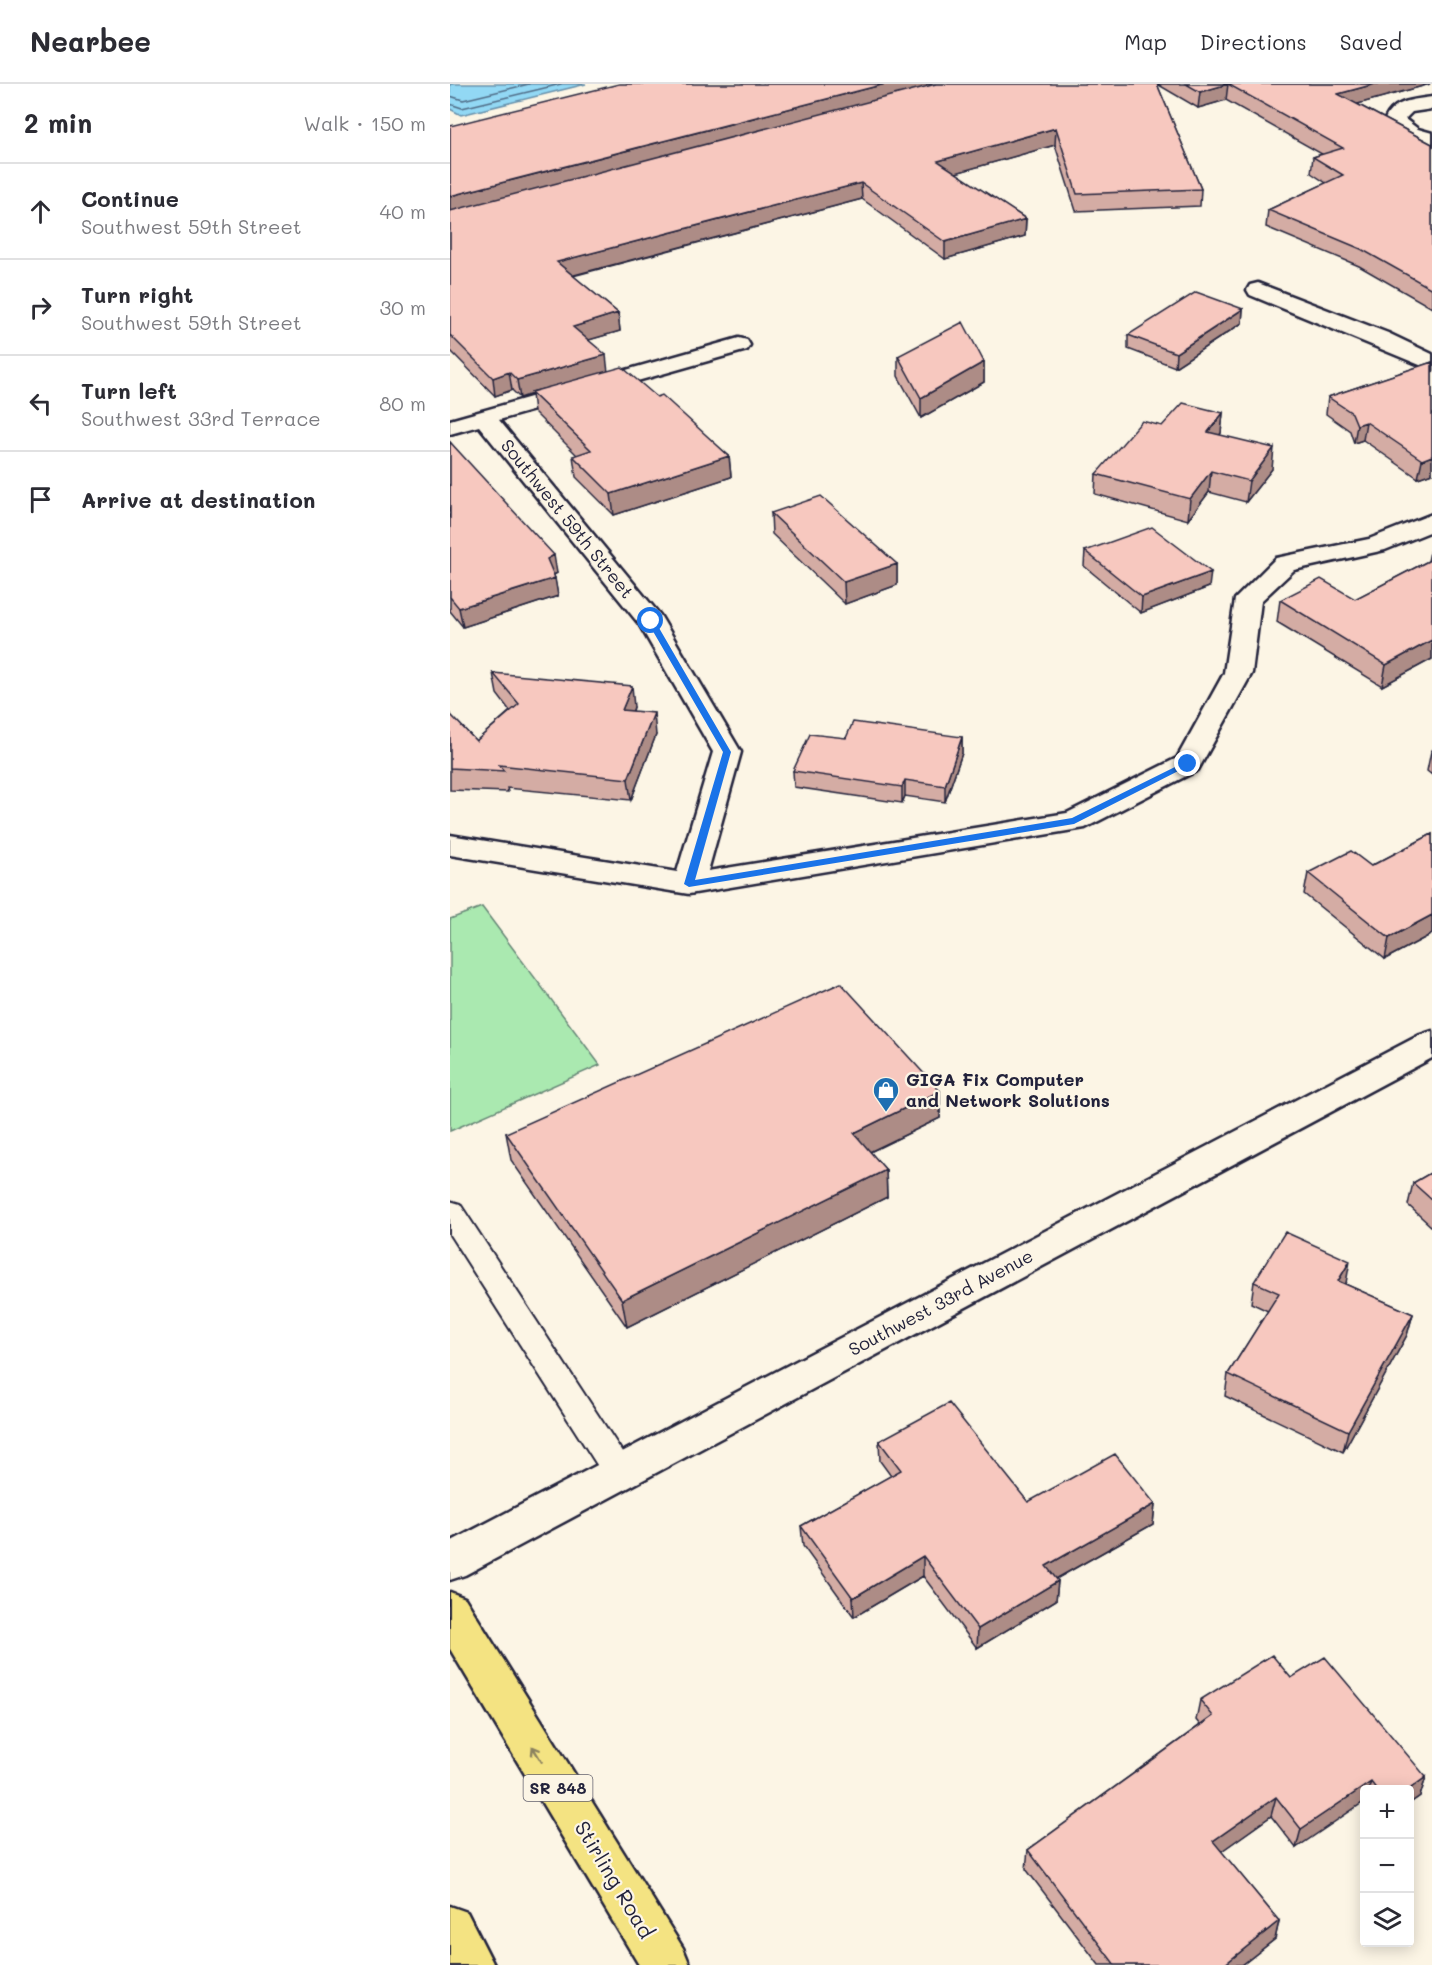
<!DOCTYPE html>
<html lang="en">
<head>
<meta charset="utf-8">
<style>
  :root { --surface:#fff; --page:#f7f7f7; --text:#2b2b33; --muted:#7c7c81; --line:#e1e1e2 }
  body { margin:0; font-family:Mali,sans-serif; background:var(--page); color:var(--text) }
  .controls { position:absolute; right:18px; bottom:18px; display:grid; overflow:hidden; border-radius:6px; box-shadow:0 3px 15px #0003 }
  .controls button { width:54px; height:54px; display:grid; place-items:center; padding:0; border:0; border-bottom:2px solid var(--line); background:var(--surface); color:var(--text); font:30px sans-serif }
  .stop { position:absolute; width:18px; height:18px; margin:-14px; border:4px solid #1a73e8; border-radius:50%; background:#fff }
  .stop.end { background:#1a73e8; border-color:#fff; box-shadow:0 2px 6px #0008 }
  .list { margin:0; padding:0; list-style:none }
  h2 { display:flex; justify-content:space-between; align-items:center; height:78px; margin:0; padding:0 24px; font-size:26px }
  h2 small { font-size:20px; font-weight:400; color:var(--muted) }
  .list li { display:grid; grid-template-columns:39px 1fr auto; gap:18px; align-items:center; box-sizing:border-box; height:96px; padding:0 24px; border-top:2px solid var(--line) }
  .list b { display:block; font-size:22px; white-space:nowrap }
  .list p { margin:0; font-size:20px; white-space:nowrap; color:var(--muted) }
  .list em { font-size:20px; font-style:normal; color:var(--muted) }
  .icon { flex:none; width:33px; height:33px; fill:none; stroke:currentColor; stroke-width:2; stroke-linecap:round; stroke-linejoin:round }
  .map { position:relative; flex:none; width:982px; height:1881px; overflow:hidden }
  header { display:flex; align-items:center; gap:36px; box-sizing:border-box; height:84px; padding:0 30px; background:var(--surface); border-bottom:2px solid var(--line) }
  header strong { font-size:28px }
  nav { display:flex; gap:33px; margin-inline-start:auto; font-size:21px }
  main { display:flex }
  aside { flex:1; background:var(--surface) }
  .map>svg:first-child { display:block }
  .green { fill:#aae9b0; stroke:#668676; stroke-width:1.5 }
  .water { fill:#92d8f4; stroke:#658faa; stroke-width:1.5 }
  .lines { fill:none; stroke-linecap:round; stroke-linejoin:round }
  .shore { stroke:#4f6b85; stroke-width:1.5 }
  .service-casing { stroke:#22223b; stroke-width:4 }
  .minor-casing { stroke:#22223b; stroke-width:5 }
  .primary-casing { stroke:#22223b; stroke-width:5 }
  .service { fill:#fcf5e5; fill-rule:evenodd }
  .minor { fill:#fcf5e5; fill-rule:evenodd }
  .primary { fill:#f4e382; fill-rule:evenodd }
  .wall { fill:#d4aca4; stroke:#22223b; stroke-width:1.5 }
  .shaded-wall { fill:#ad8c86; stroke:#22223b; stroke-width:1.5 }
  .building { fill:#f7c8bf; stroke:#22223b; stroke-width:1.5 }
  .oneway { stroke:#8b825e }
  .route { fill:#1a73e8 }
  .labels { text-anchor:middle; stroke-width:4.5; stroke-linejoin:round; paint-order:stroke }
  .shield { fill:#fcf5e5; stroke:#63616e; stroke-width:1.5 }
  .shield-label { font-size:16px; font-weight:bold; fill:#22223b }
  .street-label { font-size:18px; fill:#22223b; stroke:#fcf5e5 }
  .poi-label { font-size:18px; font-weight:bold; fill:#22223b; stroke:#fcf5e5; text-anchor:start }
  .near-street-label { font-size:21px; fill:#22223b; stroke:#fcf5e5 }
</style>
</head>
<body>
<header>
<strong>Nearbee</strong>
<nav><a>Map</a><a>Directions</a><a>Saved</a></nav>
</header>
<main>
<aside>
<h2>2 min<small>Walk · 150 m</small></h2>
<ul class="list">
<li><svg class="icon" aria-label="ahead" viewBox="0 0 24 24"><path d="M12 20V5M6 11l6-6 6 6"/></svg><div><b>Continue</b><p>Southwest 59th Street</p></div><em>40 m</em></li>
<li><svg class="icon" aria-label="right" viewBox="0 0 24 24"><path d="M7 20v-9h11M14 6l5 5-5 5"/></svg><div><b>Turn right</b><p>Southwest 59th Street</p></div><em>30 m</em></li>
<li><svg class="icon" aria-label="left" viewBox="0 0 24 24"><path d="M17 20v-9H6M10 6l-5 5 5 5"/></svg><div><b>Turn left</b><p>Southwest 33rd Terrace</p></div><em>80 m</em></li>
<li><svg class="icon" aria-label="arrive" viewBox="0 0 24 24"><path d="M6 21V4h12l-3 4 3 4H6"/></svg><div><b>Arrive at destination</b></div></li>
</ul>
</aside>
<div class="map">
<svg width="982" height="1881" viewBox="0 0 982 1881">
  <rect width="100%" height="100%" fill="#fcf5e5"/>
  <filter id="ink" filterUnits="userSpaceOnUse"><feTurbulence type="fractalNoise" baseFrequency=".0167" numOctaves="2"/><feDisplacementMap in="SourceGraphic" scale="12" xChannelSelector="R" yChannelSelector="G"/><feConvolveMatrix kernelMatrix="1 2 1 2 8 2 1 2 1" color-interpolation-filters="sRGB"/></filter>
  <g filter="url(#ink)">
    <path class="green" d="M32,823L150,981L0,1047V835Z"/>
    <path class="water" d="M0,0H136L11,31L0,25Z"/>
    <g class="lines">
      <path class="shore" d="M0,12L13,16L79,0
        M0,20L12,24L111,0"/>
      <g class="service-casing">
        <path id="service" d="M0,1117L10,1120L180,1380L184,1389L180,1398L169,1402L158,1398L0,1151Z"/>
      </g>
      <g class="minor-casing">
        <path id="minor" d="M982,13V25L962,28L955,35L968,45L982,49V61L954,53L935,35C944,16 963,16 982,13Z
          M808,199L938,249L982,270V286L800,211L797,206L800,201Z
          M289,254L297,256L300,261L297,266L49,336L210,531L291,668L258,787L617,729L727,674L774,589L785,515L826,474L919,455L982,430V447L935,466L844,486L811,517L802,589L748,686L635,744L239,810L0,771V751L227,788L263,668L189,540L29,342L0,350V336Z
          M982,947V974L15,1491L0,1496V1458L970,951Z"/>
      </g>
      <g class="primary-casing">
        <path id="primary" d="M0,1508L15,1514L233,1864L240,1881H189L0,1565Z
          M0,1822L17,1828L44,1881H0Z"/>
      </g>
      <use href="#service" class="service"/>
      <use href="#minor" class="minor"/>
      <use href="#primary" class="primary"/>
    </g>
    <path class="wall" d="M707,0L751,105L750,122L626,127L605,61L505,89L576,135L575,152L495,175L412,115L123,192L168,229L170,247L138,256L158,287L207,313L279,372L281,393L164,431L126,393L123,372L127,371L84,328L82,310L70,314L62,306L45,312L0,266V42Z
      M707,0H980L907,20L982,60V224L909,182L816,143L818,126L876,99L861,89L863,73L872,70L776,16L748,24Z
      M793,225L792,239L725,283L678,265V251Z
      M448,272L534,278V298L471,334L448,292Z
      M982,278V389L968,394L913,356L904,359L900,347L876,330L878,313Z
      M773,329L771,349L770,351L822,385L796,418L759,408L738,436L645,410L646,390L712,342Z
      M0,358L107,489L104,491L108,512L13,543L0,527Z
      M321,429L447,480V501L395,520L322,450Z
      M635,467L759,503L691,529L634,482Z
      M982,467V575L932,602L827,538L830,516L905,515L978,477L980,468Z
      M43,589L184,623L183,627L206,651L181,716L57,704L58,708L0,706V630L26,657L60,627L47,610Z
      M512,653V669L495,718L455,712L452,719L344,703L343,687L396,654Z
      M982,666V691L977,687L981,667Z
      M982,750V850L935,875L854,810L858,789L921,782Z
      M490,1007V1034L420,1068L436,1086L437,1113L177,1243L61,1076L56,1049Z
      M982,1088V1143L958,1121L963,1099Z
      M804,1198L896,1199L895,1200L963,1230L957,1251L893,1368L775,1312L778,1290L818,1227L801,1219Z
      M429,1357L578,1418L705,1420L703,1440L606,1495L608,1497L606,1516L527,1564L473,1492L404,1533L353,1462L351,1442L441,1392L430,1377Z
      M841,1594L976,1693L970,1712L960,1719V1706H915L846,1764L821,1732L771,1767L829,1837L825,1855L792,1881H649L576,1785L578,1766L750,1641L746,1636L750,1616Z"/>
    <path class="shaded-wall" d="M435,0H495L0,130V112Z
      M778,0L776,16L748,24L750,8Z
      M925,0H980L886,26L888,10Z
      M606,44L605,61L488,94V77Z
      M411,99L412,115L109,195L107,178Z
      M576,135L575,152L495,175V158Z
      M793,225L792,239L725,283L726,269Z
      M168,229L170,247L125,260L123,243Z
      M156,271L158,289L81,308L82,310L70,314L67,296Z
      M534,278V298L471,334V314Z
      M59,288L62,306L45,312L43,294Z
      M773,329L771,349L756,368L758,348Z
      M916,338L913,356L904,359L907,341Z
      M824,364L822,385L796,418L799,397Z
      M279,372L281,393L164,431L161,410Z
      M982,372V389L968,394L972,376Z
      M761,387L759,408L738,436L740,415Z
      M104,471L107,489L100,493L97,475Z
      M447,480V501L395,520L394,498Z
      M761,488L759,503L691,529L692,513Z
      M105,494L108,512L13,543L9,524Z
      M982,556V575L932,602L936,581Z
      M182,602L184,623L175,648L172,626Z
      M204,629L206,651L181,716L178,695Z
      M512,653V669L495,718V702Z
      M455,696V712L452,719V703Z
      M982,831V850L935,875L939,854Z
      M490,1007V1034L405,1075L404,1049Z
      M436,1086L437,1113L177,1243L172,1216Z
      M900,1177L896,1199L883,1219L888,1197Z
      M963,1230L957,1251L893,1368L898,1347Z
      M705,1420L703,1440L595,1501L596,1482Z
      M473,1472V1492L404,1533L403,1514Z
      M608,1497L606,1516L527,1564L528,1545Z
      M976,1693L970,1712L960,1719V1706H958Z
      M921,1698L918,1706H915V1717L846,1764L851,1745Z
      M826,1713L821,1732L759,1776L763,1757Z
      M829,1837L825,1855L792,1881H774Z"/>
    <path class="building" d="M169,0H435L0,112V42Z
      M486,0H707L751,105L627,110L606,44L488,77L576,135L495,158L411,99L107,178L168,229L123,243L156,271L67,296L59,288L43,294L0,251V127Z
      M736,0H925L888,10L982,60V205L911,165L818,126L893,91L863,73L893,64L778,0L750,8Z
      M746,208L793,225L726,269L678,251Z
      M513,238L534,278L471,314L448,272Z
      M982,278V372L972,376L916,338L907,341L902,329L878,313Z
      M172,283L207,313L212,311L279,372L161,410L123,372L141,366L81,308Z
      M733,319L773,329L758,348L824,364L799,397L761,387L740,415L646,390L692,337L712,342Z
      M0,358L104,471L97,475L105,494L9,524L0,513Z
      M371,412L447,480L394,498L321,429Z
      M702,443L761,488L692,513L635,467Z
      M982,475V556L936,581L830,516L871,495L905,515Z
      M43,589L182,602L172,626L204,629L178,695L49,681L54,687L0,684V630L26,657L69,620Z
      M403,638L512,653L495,702L455,696L452,703L343,687L360,650L396,654Z
      M982,750V831L939,854L858,789L901,767L921,782Z
      M391,899L490,1007L404,1049L436,1086L172,1216L56,1049Z
      M982,1088V1116L963,1099Z
      M835,1148L900,1177L888,1197L963,1230L898,1347L778,1290L829,1209L804,1198Z
      M499,1319L578,1418L665,1370L705,1420L596,1482L608,1497L528,1545L473,1472L403,1514L351,1442L451,1386L429,1357Z
      M822,1571L841,1594L875,1573L976,1693L958,1706H927L921,1698L851,1745L826,1713L763,1757L829,1837L774,1881H665L578,1766L763,1632L750,1616Z"/>
    <defs><path id="oneway-shaft" d="M-6 0H5M1.5-3L5.5 0L1.5 3" fill="none" stroke-width="1.6" stroke-linecap="round" stroke-linejoin="round" transform="scale(1.5)"/></defs>
    <use class="oneway" href="#oneway-shaft" transform="translate(87 1670) rotate(-121)"/>
  </g>
  <path class="route" d="M201,534L205,537L281,668L245,796L622,734L735,678L742,680L624,740L239,803L234,800L273,668L197,537Z"/>
  <defs>
    <g id="shop-pin" transform="scale(1.35)"><path d="M0 17L-7.5 6A9.5 9.5 0 1 1 7.5 6Z" fill="#1f6fb2" stroke="#fcf5e5"/><path d="M-5-2.5h2.3a2.7 3.5 0 0 1 5.4 0H5L5.5 6h-11ZM-1.5-2.5h3a1.5 2.3 0 0 0-3 0Z" fill="#fff"/></g>
  </defs>
  <g fill-rule="evenodd">
    <use href="#shop-pin" x="436" y="1006"/>
  </g>
  <g class="labels">
    <rect class="shield" x="73.5" y="1691" width="69" height="26" rx="4.5"/>
    <g class="shield-label">
      <text x="108" y="1710">SR 848</text>
    </g>
    <g class="street-label">
      <text transform="translate(117 435) rotate(51)" y="6">Southwest 59th Street</text>
      <text transform="translate(491 1219) rotate(-28)" y="6">Southwest 33rd Avenue</text>
    </g>
    <g class="poi-label">
      <text x="456" y="1002">GIGA Fix Computer<tspan x="456" dy="21">and Network Solutions</tspan></text>
    </g>
    <g class="near-street-label">
      <text transform="translate(164 1796) rotate(59)" y="7">Stirling Road</text>
    </g>
  </g>
</svg>
<div class="controls">
<button>+</button>
<button>−</button>
<button><svg class="icon" aria-label="layers" viewBox="0 0 24 24"><path d="M12 4l9 5-9 5-9-5zM3 14l9 5 9-5"/></svg></button>
</div>
<div class="stop" style="left:201px;top:537px"></div>
<div class="stop end" style="left:738px;top:680px"></div>
</div>
</main>
</body>
</html>
